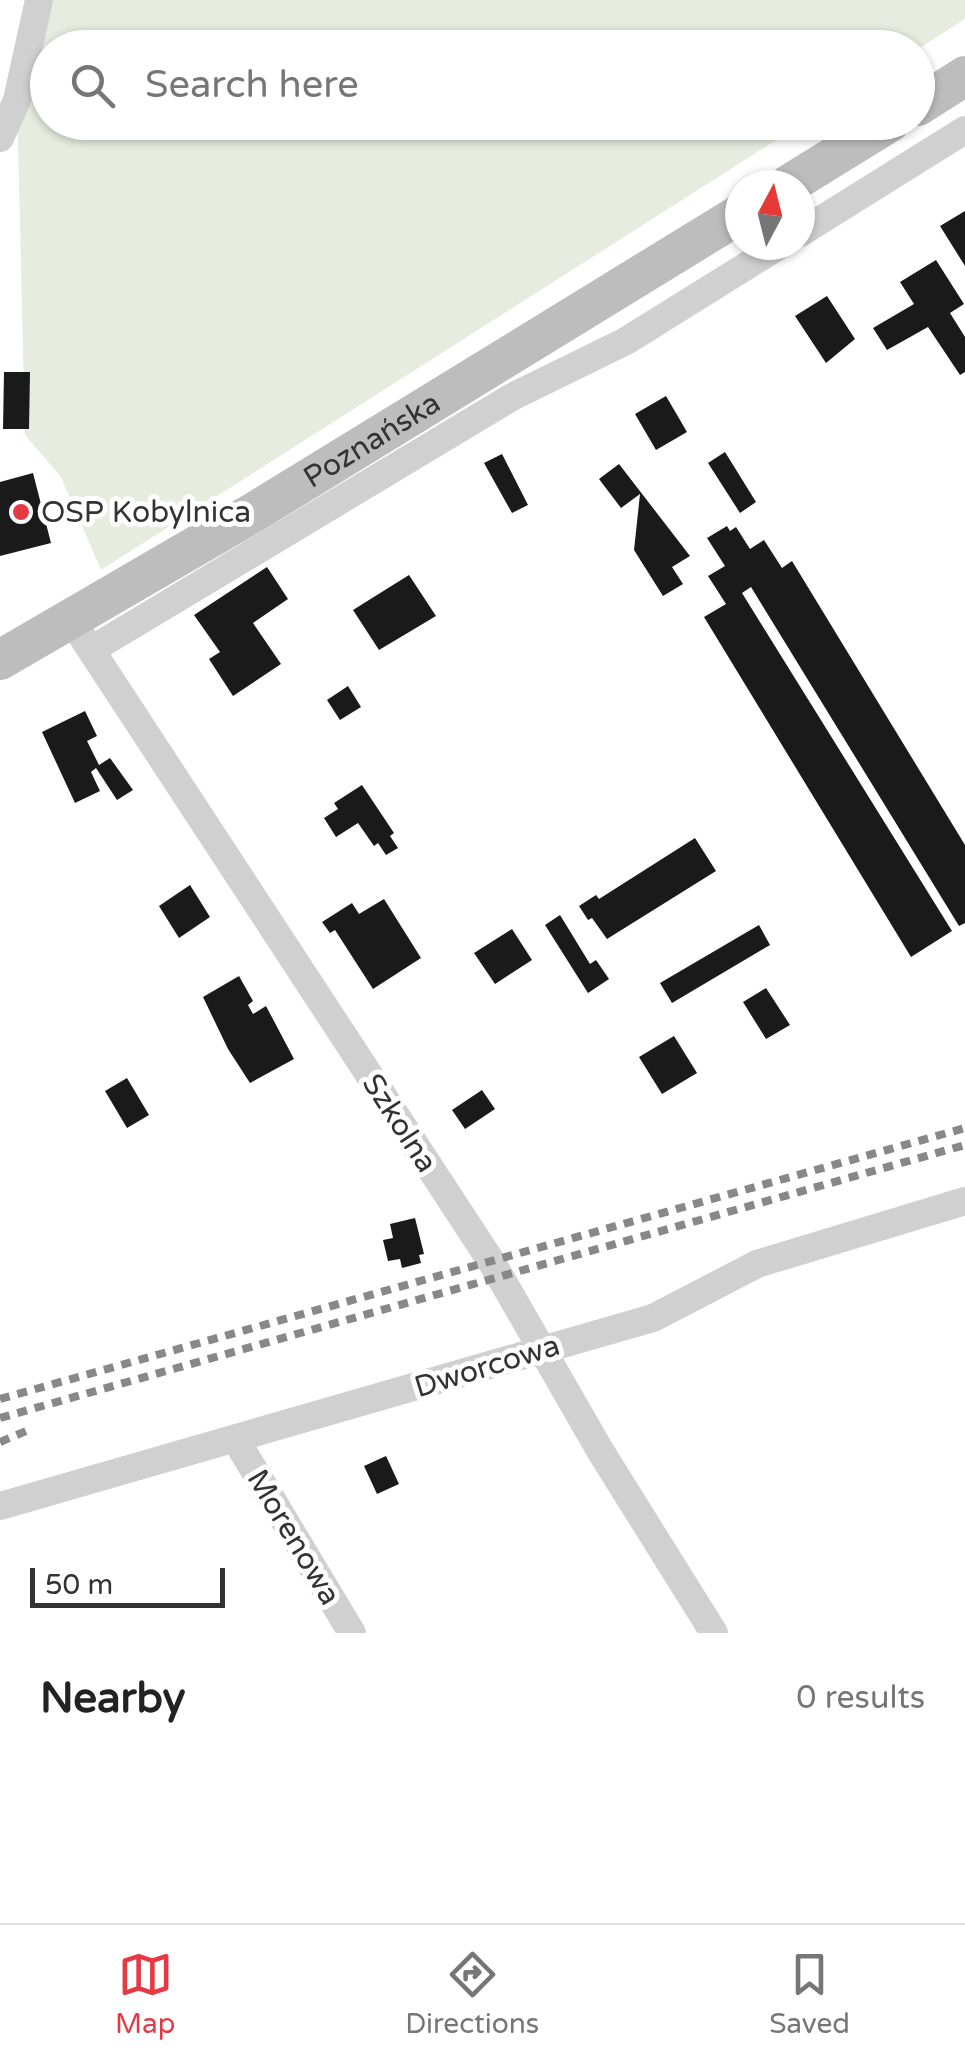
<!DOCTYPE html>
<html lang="en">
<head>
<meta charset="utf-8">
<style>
  :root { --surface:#fff; --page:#f2f2f2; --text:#222; --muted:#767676; --line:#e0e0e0; --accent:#e63946 }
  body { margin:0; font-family:"Varela Round",sans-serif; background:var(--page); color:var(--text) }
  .compass { position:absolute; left:725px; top:170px; width:90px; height:90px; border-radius:50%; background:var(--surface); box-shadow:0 2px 8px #0004; rotate:7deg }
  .scale { position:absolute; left:30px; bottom:25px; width:195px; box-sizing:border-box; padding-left:10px; border:5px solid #333; border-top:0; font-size:28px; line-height:35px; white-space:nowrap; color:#333; -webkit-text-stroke:8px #fff; paint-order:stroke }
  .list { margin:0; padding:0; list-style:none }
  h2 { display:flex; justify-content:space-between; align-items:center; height:130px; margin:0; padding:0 40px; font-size:42px }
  h2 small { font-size:32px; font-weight:400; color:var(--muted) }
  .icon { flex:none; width:55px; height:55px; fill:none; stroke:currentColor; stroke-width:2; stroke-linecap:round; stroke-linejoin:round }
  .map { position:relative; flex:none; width:965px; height:1633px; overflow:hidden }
  .search { position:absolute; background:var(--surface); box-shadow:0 2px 8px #0004; left:30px; right:30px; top:30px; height:110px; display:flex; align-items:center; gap:25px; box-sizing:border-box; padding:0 35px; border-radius:55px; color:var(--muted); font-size:38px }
  .sheet { height:290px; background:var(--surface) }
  nav { display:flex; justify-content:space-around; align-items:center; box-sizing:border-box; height:140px; border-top:2px solid var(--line); background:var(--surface); font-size:28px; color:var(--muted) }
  nav a { display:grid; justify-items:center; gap:5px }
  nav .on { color:var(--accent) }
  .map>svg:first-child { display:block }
  .green { fill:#e6ecdf }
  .building { fill:#1a1a1a }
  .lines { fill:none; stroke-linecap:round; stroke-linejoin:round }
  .minor { stroke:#d0d0d0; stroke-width:28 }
  .secondary { stroke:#bdbdbd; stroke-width:40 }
  .rail { stroke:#888; stroke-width:8; stroke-dasharray:10 8; stroke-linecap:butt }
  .poi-dot { fill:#e63946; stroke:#fff; stroke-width:4 }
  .labels { text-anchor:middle; stroke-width:10; stroke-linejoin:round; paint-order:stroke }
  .street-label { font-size:30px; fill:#333; stroke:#fff }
  .poi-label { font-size:30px; fill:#333; stroke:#fff; text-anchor:start }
</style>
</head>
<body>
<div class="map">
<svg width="965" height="1633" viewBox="0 0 965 1633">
  <rect width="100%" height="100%" fill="#fff"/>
  <path class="green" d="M42,0H965V19L918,49L48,48V122L803,123L101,570L61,477L25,435L17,100Z"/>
  <path class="building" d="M965,211V266L940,226Z
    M936,260L964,304L950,313L965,337V372L960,375L928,327L887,350L873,328L914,304L900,282Z
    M827,296L855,339L826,363L795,316Z
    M4,372H30L29,429H3Z
    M666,396L687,432L656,450L635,414Z
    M725,452L756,502L740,513L708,463Z
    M502,454L528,505L512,513L484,463Z
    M619,464L690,556L672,567L683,584L663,596L634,550L640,494L621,508L599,479Z
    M33,473L51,543L0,556V482Z
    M727,526L730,531L736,527L750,549L764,540L782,568L792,561L965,845V923L959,926L751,587L742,593L952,931L911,957L704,617L726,604L708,576L725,566L707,538Z
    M267,567L288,599L253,623L281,664L233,696L209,659L220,652L194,615Z
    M409,575L436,616L379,650L353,610Z
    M348,686L361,707L340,720L327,700Z
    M85,711L97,736L87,741L99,765L110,758L133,790L117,800L96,768L91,772L100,791L75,803L42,732Z
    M362,785L394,833L390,836L398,848L386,855L378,843L374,846L358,823L336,837L324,818L338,809L334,803Z
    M695,838L716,871L607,939L592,918L588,920L579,906L596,895L599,899Z
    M190,885L210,917L179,938L159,906Z
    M384,899L421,958L373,989L335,930L330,933L322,922L352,903L359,914Z
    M560,915L590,964L596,960L609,979L588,993L545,925Z
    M759,925L770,945L672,1003L660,983Z
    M512,929L532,960L495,984L474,953Z
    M239,976L253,1001L248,1005L253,1014L266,1006L294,1059L250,1083L228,1049L203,997Z
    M766,988L790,1025L766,1039L743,1002Z
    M674,1036L697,1073L662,1094L639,1057Z
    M127,1078L149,1115L127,1128L105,1091Z
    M482,1090L495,1109L465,1129L452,1110Z
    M415,1218L424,1254L419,1255L421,1263L402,1268L400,1259L388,1261L383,1240L393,1238L390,1224Z
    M386,1456L399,1484L377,1494L364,1466Z"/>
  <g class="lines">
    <path class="minor" d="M0,138L17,100L39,0
      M800,233L965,130
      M72,621L491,1261L601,1452L714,1633
      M91,650L512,397L626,341L780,245
      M236,1440L352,1633
      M0,1506L653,1318L757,1264L965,1201"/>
    <g class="secondary">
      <path d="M918,106L965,76"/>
      <path d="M788,185L890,122"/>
      <path id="s1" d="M0,660L256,511L740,214"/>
    </g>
    <path class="rail" d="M0,1399L965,1128
      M0,1418L965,1145
      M0,1442L31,1429"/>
  </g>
  <circle class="poi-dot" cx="21" cy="512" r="10"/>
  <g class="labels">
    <g class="street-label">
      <text dy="10" stroke="none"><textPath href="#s1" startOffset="432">Poznańska</textPath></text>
      <text transform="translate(400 1123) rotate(57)" y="10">Szkolna</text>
      <text transform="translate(487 1366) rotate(-17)" y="10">Dworcowa</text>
      <text transform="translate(294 1537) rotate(59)" y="10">Morenowa</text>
    </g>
    <g class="poi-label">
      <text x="41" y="522">OSP Kobylnica</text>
    </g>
  </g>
</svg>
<svg class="compass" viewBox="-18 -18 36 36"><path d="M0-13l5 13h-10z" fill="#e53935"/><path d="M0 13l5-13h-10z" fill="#767676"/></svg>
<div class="scale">50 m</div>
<div class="search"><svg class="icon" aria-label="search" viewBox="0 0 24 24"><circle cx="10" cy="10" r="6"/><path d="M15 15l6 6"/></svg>Search here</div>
</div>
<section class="sheet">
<h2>Nearby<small>0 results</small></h2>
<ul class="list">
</ul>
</section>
<nav>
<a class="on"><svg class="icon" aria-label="map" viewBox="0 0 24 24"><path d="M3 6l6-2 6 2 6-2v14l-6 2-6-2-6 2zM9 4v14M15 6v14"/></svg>Map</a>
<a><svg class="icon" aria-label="directions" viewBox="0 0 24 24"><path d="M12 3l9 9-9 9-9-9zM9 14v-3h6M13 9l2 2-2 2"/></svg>Directions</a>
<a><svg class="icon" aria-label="saved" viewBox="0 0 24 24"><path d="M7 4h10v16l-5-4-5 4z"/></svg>Saved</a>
</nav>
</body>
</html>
